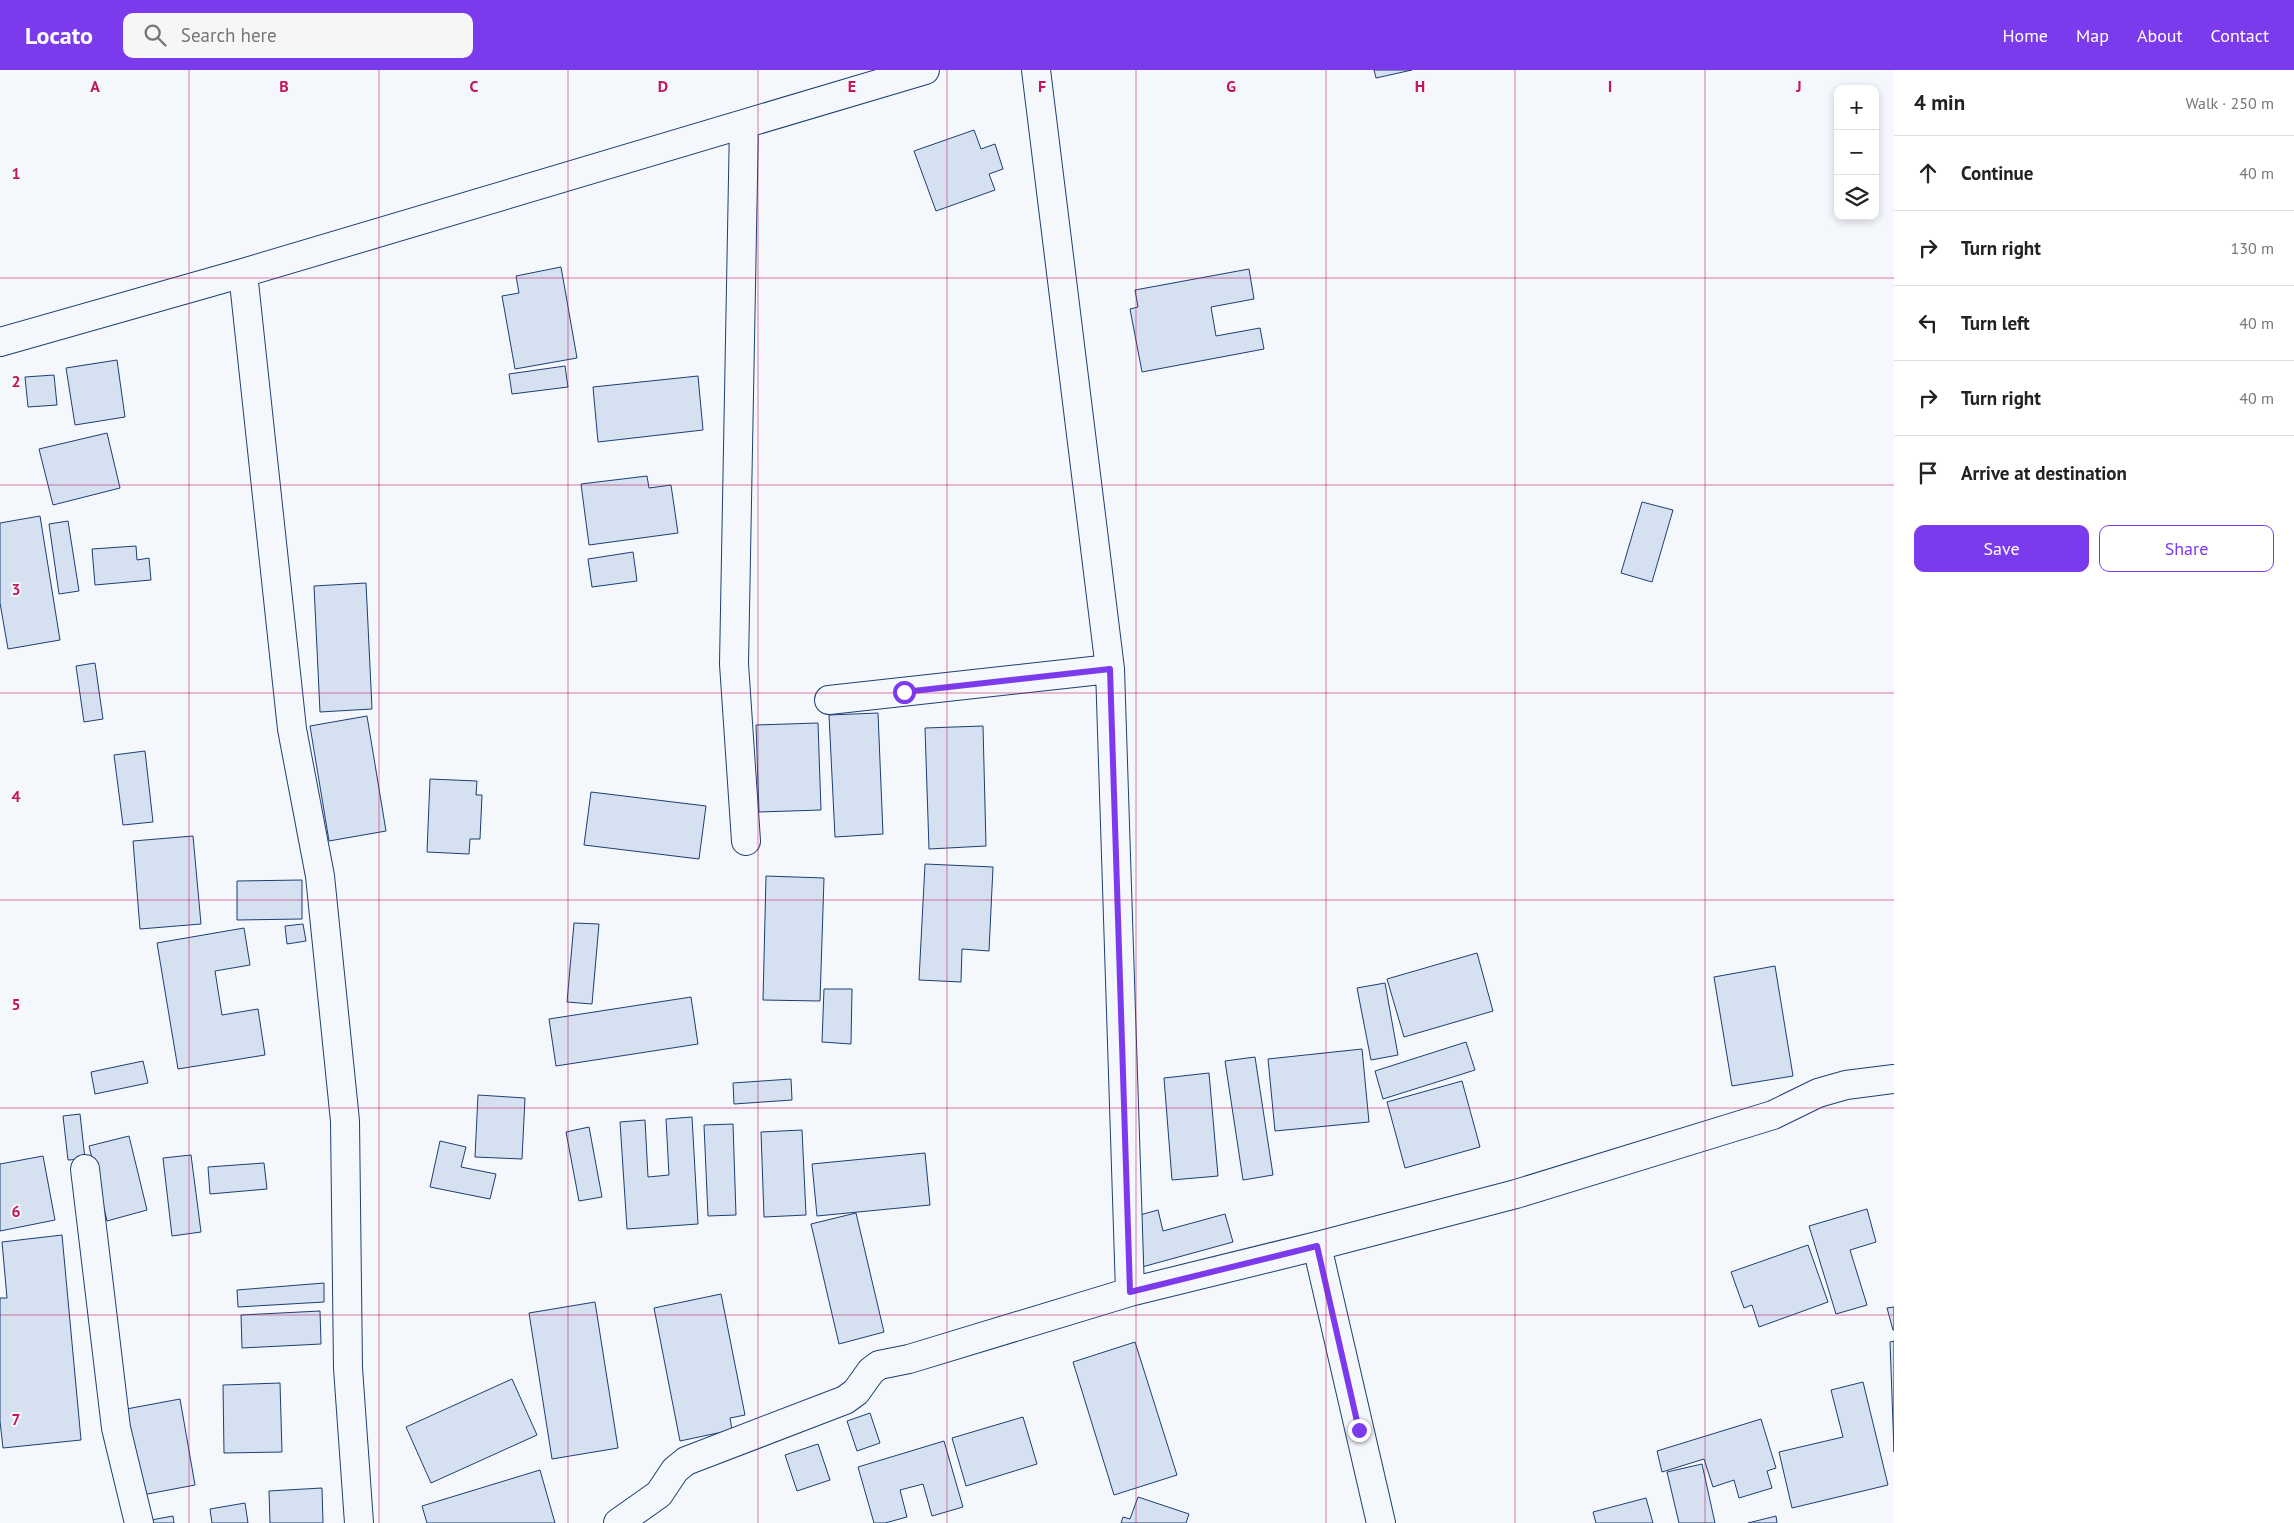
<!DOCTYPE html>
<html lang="en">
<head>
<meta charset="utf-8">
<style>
  :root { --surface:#fff; --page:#f6f6f6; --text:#222; --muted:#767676; --line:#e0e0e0; --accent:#7c3aed }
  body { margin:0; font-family:"PT Sans",sans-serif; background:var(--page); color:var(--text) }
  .controls { position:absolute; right:15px; top:15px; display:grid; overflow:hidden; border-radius:10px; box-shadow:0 2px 8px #0003 }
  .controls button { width:45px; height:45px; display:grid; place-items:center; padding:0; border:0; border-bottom:1px solid var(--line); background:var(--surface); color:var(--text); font:25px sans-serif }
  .stop { position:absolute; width:15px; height:15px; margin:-11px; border:4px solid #7c3aed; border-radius:50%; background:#fff }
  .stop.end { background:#7c3aed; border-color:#fff; box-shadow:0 1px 5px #0008 }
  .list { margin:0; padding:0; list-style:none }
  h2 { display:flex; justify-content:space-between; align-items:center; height:65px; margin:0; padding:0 20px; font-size:21px }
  h2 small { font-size:16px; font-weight:400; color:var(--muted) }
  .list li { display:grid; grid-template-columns:32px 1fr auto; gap:15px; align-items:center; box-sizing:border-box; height:75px; padding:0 20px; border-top:1px solid var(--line) }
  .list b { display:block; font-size:19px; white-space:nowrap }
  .list em { font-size:16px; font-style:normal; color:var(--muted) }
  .actions { display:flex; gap:10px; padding:15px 20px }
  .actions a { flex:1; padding:11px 0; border:1px solid var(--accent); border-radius:10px; text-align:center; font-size:18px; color:var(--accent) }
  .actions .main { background:var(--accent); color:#fff }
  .icon { flex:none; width:28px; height:28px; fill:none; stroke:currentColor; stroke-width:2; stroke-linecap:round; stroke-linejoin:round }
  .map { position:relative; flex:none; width:1894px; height:1453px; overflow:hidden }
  header { display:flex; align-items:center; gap:30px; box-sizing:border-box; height:70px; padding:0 25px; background:var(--accent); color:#fff }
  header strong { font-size:24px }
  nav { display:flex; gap:28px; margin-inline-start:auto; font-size:18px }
  .search { width:350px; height:45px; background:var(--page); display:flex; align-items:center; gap:12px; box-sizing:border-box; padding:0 18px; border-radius:10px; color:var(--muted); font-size:19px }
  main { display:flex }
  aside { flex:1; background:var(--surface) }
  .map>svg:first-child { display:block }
  .building { fill:#d5e0f0; stroke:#1d3f73 }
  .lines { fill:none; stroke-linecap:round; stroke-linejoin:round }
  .minor-casing { stroke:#1d3f73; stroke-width:30 }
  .minor { stroke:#f4f7fb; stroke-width:28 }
  .route { stroke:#7c3aed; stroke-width:6 }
  .grid { fill:none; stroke:#c2185b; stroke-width:1; stroke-opacity:0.55 }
  .grid-label { font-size:16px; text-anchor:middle; font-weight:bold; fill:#c2185b; stroke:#f4f7fb; stroke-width:4; stroke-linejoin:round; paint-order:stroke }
</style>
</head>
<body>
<header>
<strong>Locato</strong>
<div class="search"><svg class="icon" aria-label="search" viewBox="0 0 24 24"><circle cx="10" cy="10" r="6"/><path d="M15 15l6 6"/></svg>Search here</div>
<nav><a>Home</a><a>Map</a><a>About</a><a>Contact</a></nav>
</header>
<main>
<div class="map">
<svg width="1894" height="1453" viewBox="0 0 1894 1453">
  <rect width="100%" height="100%" fill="#f4f7fb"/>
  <path class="building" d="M1374,0H1412L1376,8Z
    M974,60L981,79L995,74L1003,99L989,104L995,120L936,141L914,81Z
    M561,197L577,288L515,299L502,226L519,223L516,206Z
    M1249,199L1254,229L1211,237L1216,266L1260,258L1264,279L1142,302L1130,239L1138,237L1135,220Z
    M117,290L125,347L75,355L66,298Z
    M565,296L568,317L512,324L509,304Z
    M54,305L57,335L28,337L25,307Z
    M698,306L703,360L598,372L593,317Z
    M107,363L120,418L53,435L39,379Z
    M647,406L649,418L671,415L678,463L589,475L581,414Z
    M1642,432L1673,440L1652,512L1621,503Z
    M40,446L60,570L8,579L0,533V453Z
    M68,451L79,521L59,524L49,454Z
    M136,476L137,490L149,488L151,510L95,515L92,479Z
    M633,482L637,511L592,517L588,489Z
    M366,513L372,639L320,642L314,516Z
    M95,593L103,649L84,652L76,596Z
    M878,643L883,764L835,767L829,645Z
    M367,646L386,761L329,771L310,656Z
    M818,653L821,740L759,742L756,655Z
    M983,656L986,776L929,779L925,658Z
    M145,681L153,752L123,755L114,685Z
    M430,709L477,711L476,725H482L480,769H470L469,784L427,782Z
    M591,722L706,736L699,789L584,775Z
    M193,766L201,854L140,859L133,771Z
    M925,794L993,797L989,881L962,879L961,912L919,910Z
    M766,806L824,808L820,931L763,930Z
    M302,810V849L237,850V811Z
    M574,853L599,854L592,934L567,932Z
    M303,854L306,871L287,874L285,856Z
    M244,858L250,895L215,901L222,945L258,939L265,985L178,999L157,873Z
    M1477,883L1493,941L1404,967L1387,909Z
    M1775,896L1793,1006L1732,1016L1714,907Z
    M1385,913L1398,985L1371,990L1357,918Z
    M824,919H852L851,974L822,972Z
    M691,927L698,974L556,996L549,949Z
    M1466,972L1475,1000L1383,1029L1375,1001Z
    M1362,979L1369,1052L1275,1061L1268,989Z
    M1255,987L1273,1105L1243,1110L1225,991Z
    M143,991L148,1013L95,1024L91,1002Z
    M1209,1003L1218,1106L1172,1110L1164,1008Z
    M791,1009L792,1030L734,1034L733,1013Z
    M1462,1011L1480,1077L1405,1098L1387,1032Z
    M478,1025L525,1028L522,1089L475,1087Z
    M80,1044L85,1089L68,1090L63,1046Z
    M692,1047L698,1154L627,1159L620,1052L645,1050L648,1107L669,1105L666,1049Z
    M733,1054L736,1145L708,1146L704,1055Z
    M589,1057L602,1127L579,1131L566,1062Z
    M802,1060L806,1145L764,1147L761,1062Z
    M129,1066L147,1140L107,1151L89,1076Z
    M440,1071L466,1077L461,1097L496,1104L490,1129L430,1117Z
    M925,1083L930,1135L817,1146L812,1094Z
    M191,1085L201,1162L172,1166L163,1088Z
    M43,1086L55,1150L0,1161V1094Z
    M264,1093L267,1119L210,1124L208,1097Z
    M1867,1139L1876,1172L1850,1180L1867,1235L1836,1244L1809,1156Z
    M1158,1140L1163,1161L1225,1144L1233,1172L1142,1197L1129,1148Z
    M856,1143L884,1262L839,1274L811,1154Z
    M62,1165L81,1370L3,1378L0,1351V1228H7L2,1172Z
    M1808,1175L1828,1232L1759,1257L1752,1235L1744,1238L1731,1202Z
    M324,1213V1232L238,1237L237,1220Z
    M721,1224L745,1345L730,1348L732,1360L680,1371L654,1238Z
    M595,1232L618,1378L552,1389L529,1243Z
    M1894,1237V1260H1893L1887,1238Z
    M320,1241L321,1274L242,1278L241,1245Z
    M1894,1271V1382L1890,1272Z
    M1135,1272L1177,1405L1114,1425L1073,1292Z
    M512,1309L537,1365L431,1413L406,1357Z
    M1863,1312L1888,1415L1792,1438L1779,1382L1843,1367L1831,1320Z
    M280,1313L282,1382L224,1383L223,1315Z
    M180,1329L195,1415L137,1426L121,1340Z
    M870,1343L880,1373L857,1381L847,1351Z
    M1023,1347L1037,1394L966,1416L952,1368Z
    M1761,1349L1776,1398L1767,1401L1772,1418L1739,1428L1734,1410L1713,1417L1704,1389L1662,1402L1657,1381Z
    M944,1371L963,1437L932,1446L923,1414L900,1420L907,1447L885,1453H874L858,1397Z
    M818,1374L830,1410L797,1421L785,1385Z
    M1702,1394L1715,1453H1679L1667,1402Z
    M540,1400L555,1453H427L422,1436Z
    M322,1418L323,1453H270L269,1421Z
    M1138,1427L1189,1444L1186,1453H1121L1123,1447L1130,1449Z
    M1646,1428L1653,1453H1596L1593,1442Z
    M245,1433L248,1453H212L210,1439Z
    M173,1446L174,1453H151V1450Z
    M1776,1446L1777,1453H1748Z"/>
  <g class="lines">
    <g class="minor-casing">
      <path id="minor" d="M1036,0L1110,599L1130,1222
        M744,54L734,594L746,771
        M243,203L292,659L320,806L345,1051L348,1298L359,1453
        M0,272L243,203L925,0
        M829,630L1110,599
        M85,1099L116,1358L139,1453
        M1317,1176L1381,1453
        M618,1453L659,1424L675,1400L686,1391L845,1330L856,1322L871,1301L879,1295L909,1289L1130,1222L1317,1176L1516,1124L1773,1045L1818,1023L1846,1015L1894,1009"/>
    </g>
    <use href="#minor" class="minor"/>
  </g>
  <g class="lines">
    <path class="route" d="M904,622L1110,599L1130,1222L1317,1176L1359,1360"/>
  </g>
  <path class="grid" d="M189,0V1453M379,0V1453M568,0V1453M758,0V1453M947,0V1453M1136,0V1453M1326,0V1453M1515,0V1453M1705,0V1453M0,208H1894M0,415H1894M0,623H1894M0,830H1894M0,1038H1894M0,1245H1894"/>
  <g class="grid-label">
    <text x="95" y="22">A</text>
    <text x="284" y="22">B</text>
    <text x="474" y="22">C</text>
    <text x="663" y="22">D</text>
    <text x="852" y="22">E</text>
    <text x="1042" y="22">F</text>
    <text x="1231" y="22">G</text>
    <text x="1420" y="22">H</text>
    <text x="1610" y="22">I</text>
    <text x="1799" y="22">J</text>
    <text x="16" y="109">1</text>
    <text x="16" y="317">2</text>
    <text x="16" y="525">3</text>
    <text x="16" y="732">4</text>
    <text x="16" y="940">5</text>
    <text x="16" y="1147">6</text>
    <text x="16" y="1355">7</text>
  </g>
</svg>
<div class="controls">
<button>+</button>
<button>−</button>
<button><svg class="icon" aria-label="layers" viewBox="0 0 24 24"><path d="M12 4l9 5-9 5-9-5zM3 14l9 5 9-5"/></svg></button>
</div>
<div class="stop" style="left:904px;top:622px"></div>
<div class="stop end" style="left:1359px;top:1360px"></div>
</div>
<aside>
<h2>4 min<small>Walk · 250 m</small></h2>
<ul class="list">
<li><svg class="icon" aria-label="ahead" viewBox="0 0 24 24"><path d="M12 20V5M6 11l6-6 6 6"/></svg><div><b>Continue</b></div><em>40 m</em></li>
<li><svg class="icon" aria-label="right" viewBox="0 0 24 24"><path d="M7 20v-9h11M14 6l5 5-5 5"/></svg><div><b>Turn right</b></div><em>130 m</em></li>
<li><svg class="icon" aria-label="left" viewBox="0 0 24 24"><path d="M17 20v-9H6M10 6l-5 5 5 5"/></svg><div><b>Turn left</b></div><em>40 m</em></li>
<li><svg class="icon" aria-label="right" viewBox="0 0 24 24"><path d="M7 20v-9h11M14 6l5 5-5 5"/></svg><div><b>Turn right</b></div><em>40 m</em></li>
<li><svg class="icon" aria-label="arrive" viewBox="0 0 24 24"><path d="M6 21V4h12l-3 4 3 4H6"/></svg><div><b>Arrive at destination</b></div></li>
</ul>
<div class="actions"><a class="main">Save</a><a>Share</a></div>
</aside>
</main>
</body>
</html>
